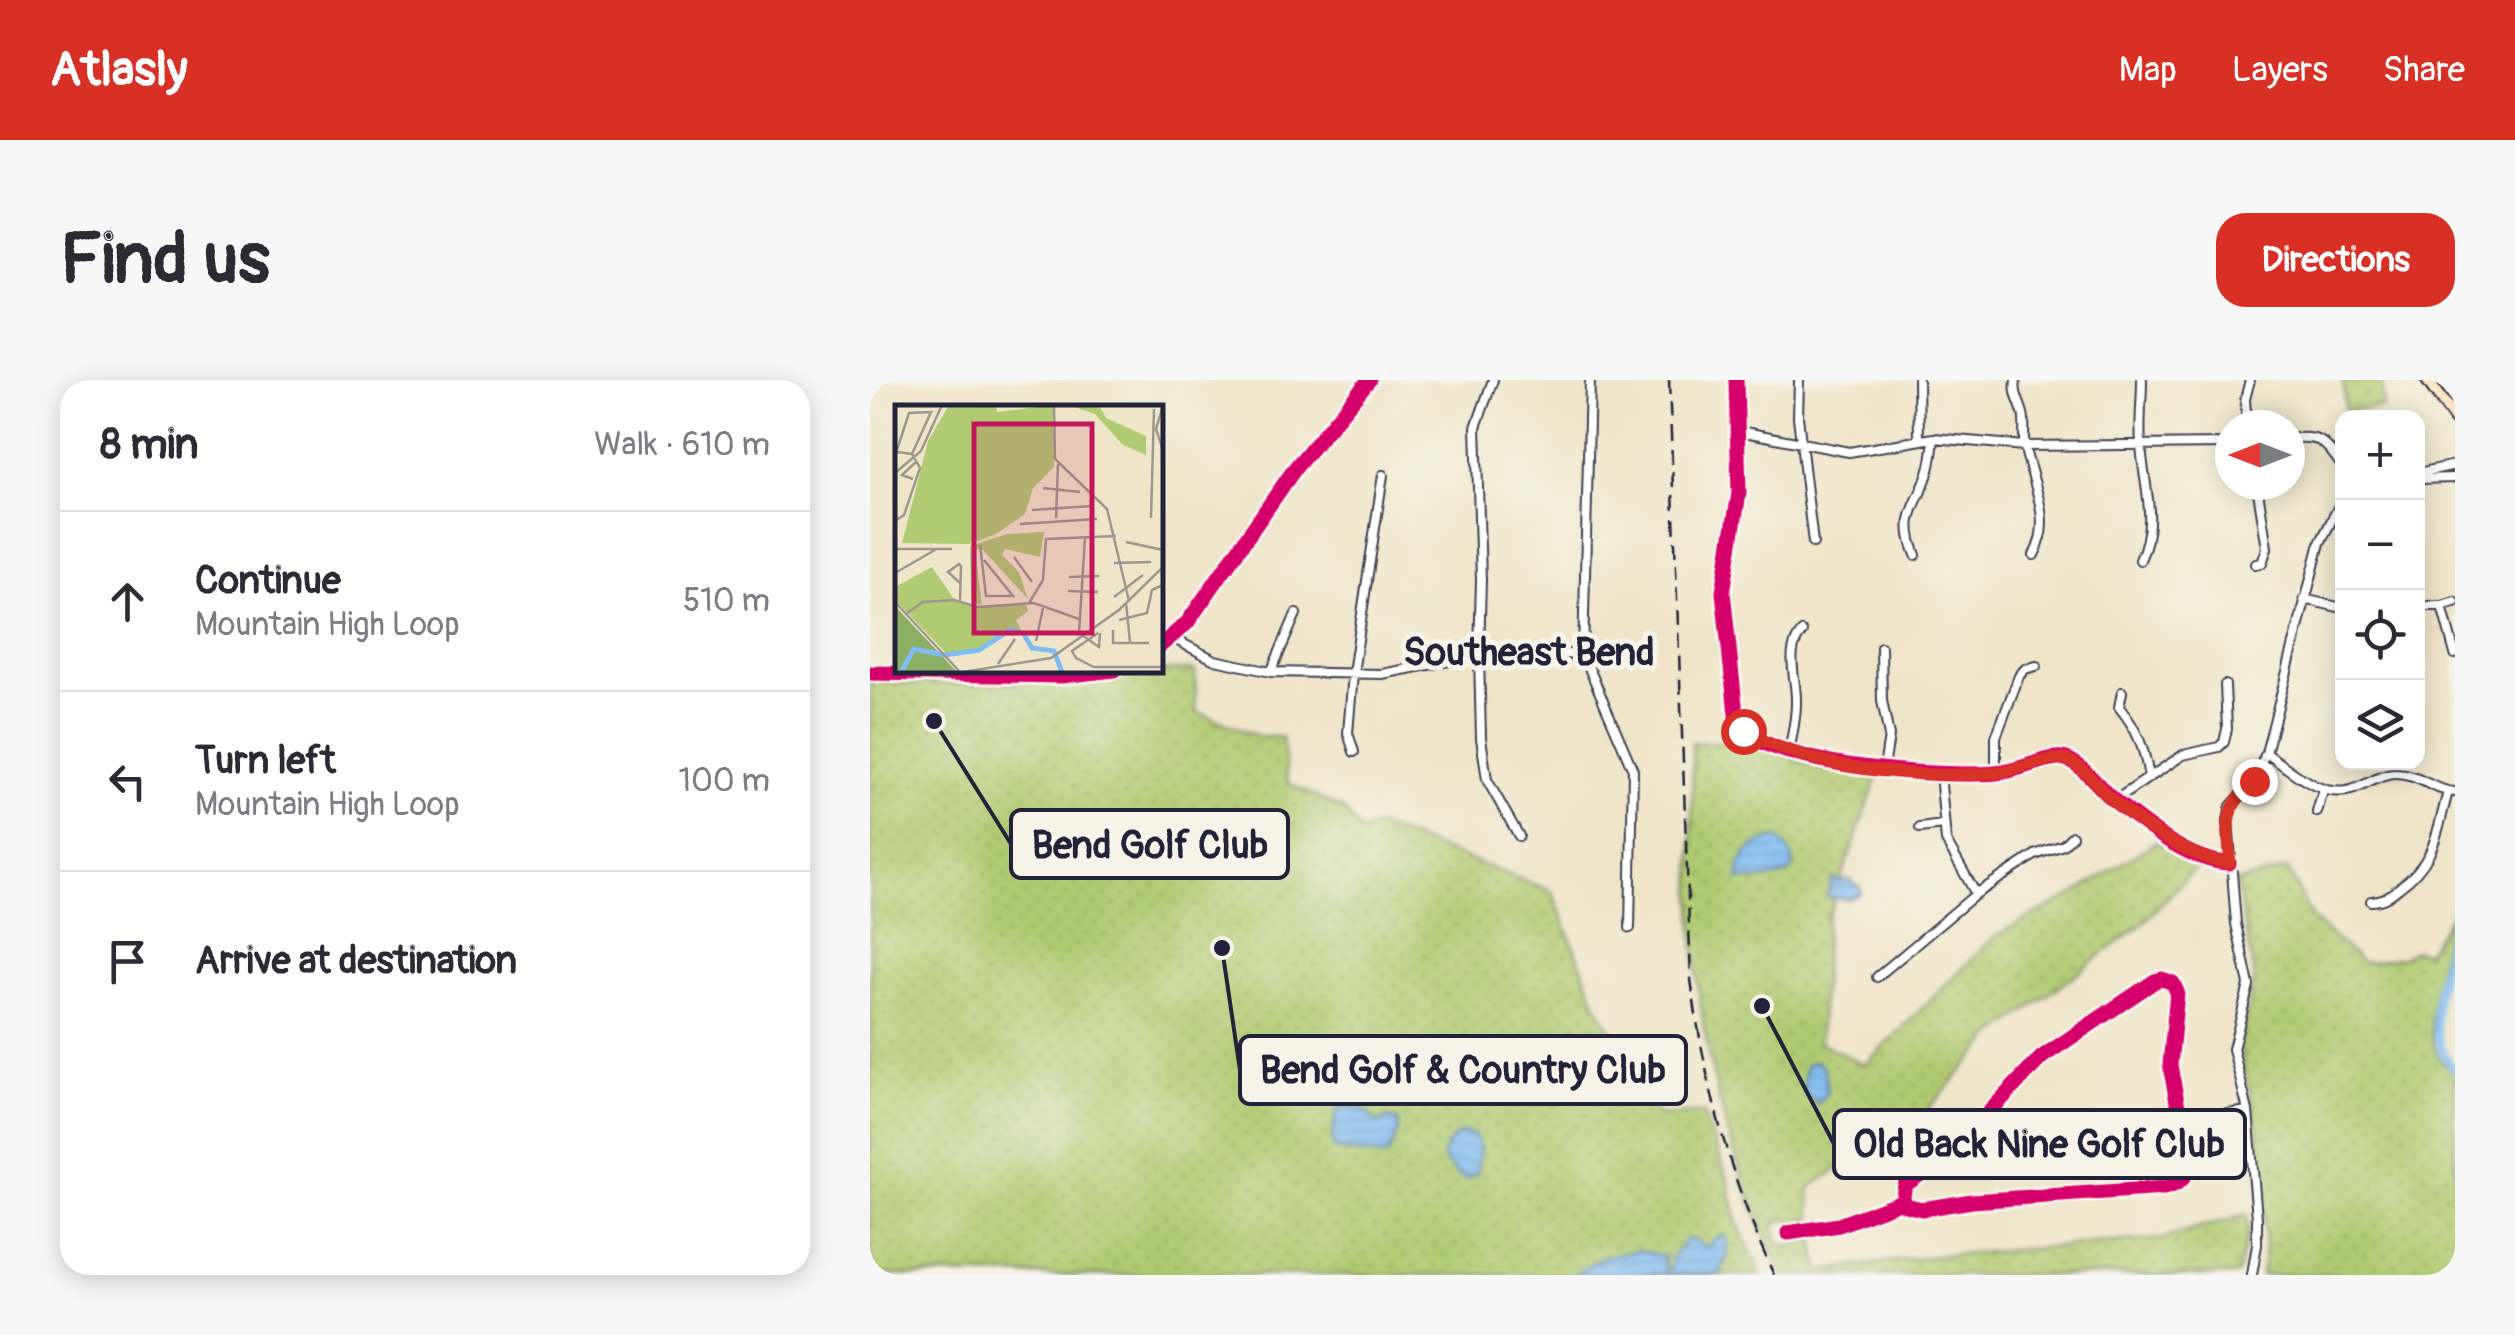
<!DOCTYPE html>
<html lang="en">
<head>
<meta charset="utf-8">
<style>
  :root { --surface:#fff; --page:#f7f7f7; --text:#2b2b33; --muted:#7c7c81; --line:#e1e1e2; --accent:#d93025 }
  body { margin:0; font-family:Pangolin,sans-serif; background:var(--page); color:var(--text) }
  .controls { position:absolute; right:30px; top:30px; display:grid; overflow:hidden; border-radius:20px; box-shadow:0 5px 25px #0003 }
  .controls button { width:90px; height:90px; display:grid; place-items:center; padding:0; border:0; border-bottom:2px solid var(--line); background:var(--surface); color:var(--text); font:50px sans-serif }
  .compass { position:absolute; left:1345px; top:30px; width:90px; height:90px; border-radius:50%; background:var(--surface); box-shadow:0 5px 25px #0003; rotate:270deg }
  .stop { position:absolute; width:30px; height:30px; margin:-22px; border:8px solid #d93025; border-radius:50%; background:#fff }
  .stop.end { background:#d93025; border-color:#fff; box-shadow:0 2px 10px #0008 }
  .list { margin:0; padding:0; list-style:none }
  h2 { display:flex; justify-content:space-between; align-items:center; height:130px; margin:0; padding:0 40px; font-size:42px }
  h2 small { font-size:32px; font-weight:400; color:var(--muted) }
  .list li { display:grid; grid-template-columns:65px 1fr auto; gap:30px; align-items:center; box-sizing:border-box; height:180px; padding:0 40px; border-top:2px solid var(--line) }
  .list b { display:block; font-size:38px; white-space:nowrap }
  .list p { margin:0; font-size:32px; white-space:nowrap; color:var(--muted) }
  .list em { font-size:32px; font-style:normal; color:var(--muted) }
  .icon { flex:none; width:55px; height:55px; fill:none; stroke:currentColor; stroke-width:2; stroke-linecap:round; stroke-linejoin:round }
  .map { position:relative; flex:none; width:1585px; height:895px; overflow:hidden; border-radius:30px }
  header { display:flex; align-items:center; gap:60px; box-sizing:border-box; height:140px; padding:0 50px; background:var(--accent); color:#fff }
  header strong { font-size:48px }
  nav { display:flex; gap:55px; margin-inline-start:auto; font-size:35px }
  .intro { display:flex; align-items:center; justify-content:space-between; box-sizing:border-box; height:240px; padding:0 60px }
  h1 { margin:0; font-size:70px }
  .button { padding:25px 45px; border-radius:30px; background:var(--accent); color:#fff; font-size:35px; font-weight:700 }
  main { display:flex; gap:60px; padding:0 60px }
  aside { flex:1; background:var(--surface); border-radius:30px; box-shadow:0 5px 25px #0003 }
  .map>svg:first-child { display:block }
  .grass { fill:url(#grass-dots); stroke:#697656; stroke-width:2.5 }
  .water { fill:url(#water-rules); stroke:#506f96; stroke-width:2.5 }
  .lines { fill:none; stroke-linecap:round; stroke-linejoin:round }
  .canal { stroke:#7fbcf2; stroke-width:8 }
  .street-casing { stroke:#413f50; stroke-width:12 }
  .secondary-casing { stroke:#413f50; stroke-width:15 }
  .street { stroke:#fff; stroke-width:8 }
  .secondary { stroke:#fde5c5; stroke-width:10 }
  .rail { stroke:#22223b; stroke-width:2.5; stroke-dasharray:15 8; stroke-linecap:butt }
  .cycleway-casing { stroke:#f7f3e8; stroke-width:21 }
  .cycleway { stroke:#d6006c; stroke-width:15 }
  .route { stroke:#d93025; stroke-width:12 }
  .labels { text-anchor:middle; stroke-width:10; stroke-linejoin:round; paint-order:stroke }
  .neighbourhood-label { font-size:38px; font-weight:bold; fill:#22223b; stroke:#f7f3e8 }
  .inset-river { fill:none; stroke:#7fbcf2; stroke-width:5 }
  .inset-road { fill:none; stroke:#9d9790; stroke-width:2.5 }
  .view { fill:#c2185b; fill-opacity:0.15; stroke:#c2185b; stroke-width:5 }
  .inset-edge { fill:none; stroke:#22223b; stroke-width:5 }
  .leader { fill:none; stroke:#22223b; stroke-width:4 }
  .callout-dot { fill:#22223b; stroke:#f7f3e8; stroke-width:4 }
  .callout { fill:#f7f3e8; stroke:#22223b; stroke-width:4 }
  .callout-label { font-size:38px; text-anchor:middle; font-weight:bold; fill:#22223b }
</style>
</head>
<body>
<header>
<strong>Atlasly</strong>
<nav><a>Map</a><a>Layers</a><a>Share</a></nav>
</header>
<div class="intro"><h1>Find us</h1><a class="button">Directions</a></div>
<main>
<aside>
<h2>8 min<small>Walk · 610 m</small></h2>
<ul class="list">
<li><svg class="icon" aria-label="ahead" viewBox="0 0 24 24"><path d="M12 20V5M6 11l6-6 6 6"/></svg><div><b>Continue</b><p>Mountain High Loop</p></div><em>510 m</em></li>
<li><svg class="icon" aria-label="left" viewBox="0 0 24 24"><path d="M17 20v-9H6M10 6l-5 5 5 5"/></svg><div><b>Turn left</b><p>Mountain High Loop</p></div><em>100 m</em></li>
<li><svg class="icon" aria-label="arrive" viewBox="0 0 24 24"><path d="M6 21V4h12l-3 4 3 4H6"/></svg><div><b>Arrive at destination</b></div></li>
</ul>
</aside>
<div class="map">
<svg width="1585" height="895" viewBox="0 0 1585 895">
  <defs>
    <pattern id="grass-dots" width="8" height="8" patternUnits="userSpaceOnUse" patternTransform="scale(2.5)"><rect width="8" height="8" fill="#b0cb71"/><path d="M2 2h.1M6 6h.1" fill="none" stroke="#97ae63" stroke-width="1.8" stroke-linecap="round"/></pattern>
    <pattern id="water-rules" width="6" height="5" patternUnits="userSpaceOnUse" patternTransform="scale(2.5)"><rect width="6" height="5" fill="#7fbcf2"/><path d="M0 2.5h6" fill="none" stroke="#6da1d0"/></pattern>
  </defs>
  <rect width="100%" height="100%" fill="#f7f3e8"/>
  <filter id="ink" filterUnits="userSpaceOnUse"><feTurbulence type="fractalNoise" baseFrequency=".01" numOctaves="2"/><feDisplacementMap in="SourceGraphic" scale="20" xChannelSelector="R" yChannelSelector="G"/><feConvolveMatrix kernelMatrix="1 2 1 2 8 2 1 2 1" color-interpolation-filters="sRGB"/></filter>
  <filter id="wash" filterUnits="userSpaceOnUse"><feTurbulence type="fractalNoise" baseFrequency=".0048" numOctaves="4" result="noise"/><feDisplacementMap in="SourceGraphic" scale="40" xChannelSelector="R" yChannelSelector="G"/><feGaussianBlur stdDeviation="2.25" result="paint"/><feColorMatrix in="noise" values="0 0 0 0 0 0 0 0 0 0 0 0 0 0 0 0 0 1.4 0 .05"/><feComposite in="paint" operator="in"/></filter>
  <g filter="url(#wash)">
    <rect width="100%" height="100%" fill="#efe5c9"/>
    <path class="grass" d="M1473,0H1512L1513,27L1479,31L1475,28Z
      M325,290L326,332L390,357H412L418,403L474,430L489,451L511,447L682,511L727,625L788,736L833,733L859,802L867,842L891,895H0V303L214,304L263,291Z
      M881,361L939,385L1009,393L956,541L949,662L995,685L1125,556L1203,515L1287,461L1327,487L1270,546L1124,655L1051,737L940,807L942,841L908,840L904,849L907,861L917,867L944,857L949,891L1065,876L1292,859L1376,835L1379,851L1367,895H913C863,789 830,673 824,555C821,491 823,427 822,363H860L871,367Z
      M1418,489L1442,539L1493,583L1533,577L1544,570L1556,573L1580,536C1574,572 1553,634 1565,669C1568,680 1577,686 1585,693V895H1391L1395,869L1388,751L1369,665L1385,599L1366,503Z"/>
    <path class="water" d="M908,458C949,500 900,499 869,500C868,475 885,461 908,458Z
      M963,498L969,502L979,499L990,507L991,513L978,519L957,517Z
      M946,681L954,688L957,711L948,724L933,712L936,685Z
      M479,726L496,730L507,743L520,738L528,742V752L517,776C511,777 473,771 464,769L462,758L467,729Z
      M589,753L603,754L610,766L607,793L597,799L588,795L573,779L575,767Z
      M849,856H855C861,870 857,883 848,895H799L802,877L816,860L822,859L836,867Z
      M770,870L794,877L796,895H704L732,877Z"/>
    <g class="lines">
      <path class="canal" d="M1585,528C1579,577 1545,649 1585,689"/>
    </g>
  </g>
  <g filter="url(#ink)">
    <g class="lines">
      <g class="street-casing">
        <path id="street" d="M623,0L606,47L611,199L609,275L611,358L617,400L649,456
          M720,0L713,274L763,390L760,548
          M866,0L869,113L853,212L867,343C899,388 1073,397 1126,393C1149,391 1167,380 1186,378C1209,375 1229,410 1246,422C1277,446 1319,482 1359,483
          M929,0L928,37L943,163
          M1048,0L1049,58
          M1146,0C1144,13 1148,18 1152,30C1157,42 1152,56 1155,69C1163,104 1183,141 1164,175
          M1377,45L1375,19L1380,0
          M869,51L979,72L1064,58L1154,66L1360,64
          M1420,59C1451,54 1455,63 1472,86
          M1548,93L1585,85
          M1548,99L1585,98
          M1046,175C1029,134 1049,126 1059,90C1062,80 1063,68 1064,58
          M1270,180C1289,138 1273,107 1271,63C1269,43 1272,21 1272,0
          M1386,184L1392,183L1397,168L1387,105
          M1434,219L1472,228
          M1548,226H1572L1585,222
          M1572,226L1585,274
          M302,258L345,280L401,292L512,294L609,275L713,274
          M1011,267L1012,321L1019,356L1014,388
          M401,292L426,234
          M1252,312L1249,327C1268,350 1274,368 1279,397
          M484,372L478,353L483,293L513,95
          M919,372C922,356 926,339 926,323C927,298 914,272 932,252
          M1396,373C1420,389 1450,419 1481,410C1496,406 1509,394 1525,394C1550,394 1563,411 1585,412
          M1070,393L1076,461L1106,514
          M1126,393V357L1149,296L1155,289L1166,286
          M1244,421L1313,375L1349,367L1354,362L1357,349L1355,305
          M1447,432L1453,411
          M1050,448L1073,445
          M1501,521C1513,521 1519,516 1529,508C1566,481 1566,454 1578,412
          M1007,597L1106,514L1165,475L1193,465L1202,456
          M1311,741L1378,731
          M918,853L969,845L1032,821L1035,825L1052,829L1102,821L1294,808C1311,804 1318,797 1318,779L1300,685L1307,612L1303,603L1292,599L1285,601L1172,677L1077,776L1035,805L1032,821
          M1382,895L1387,865V838L1378,731L1363,669L1379,605L1366,544L1358,441L1361,426L1384,401L1396,373L1450,163L1472,120"/>
      </g>
      <g class="secondary-casing">
        <path id="secondary" d="M1557,0L1585,39
          M290,266L317,243L426,87L499,0
          M0,293L191,296L244,290"/>
      </g>
      <use href="#street" class="street"/>
      <use href="#secondary" class="secondary"/>
      <path class="rail" d="M799,0L821,599C834,703 860,799 904,895"/>
      <g class="cycleway-casing">
        <path id="cycleway" d="M866,0L869,113L853,212L867,343C899,388 1073,397 1126,393C1149,391 1167,380 1186,378C1209,375 1229,410 1246,422C1277,446 1319,482 1359,483
          M290,266L317,243L426,87L499,0
          M0,293L191,296L244,290
          M918,853L969,845L1032,821L1035,825L1052,829L1102,821L1294,808C1311,804 1318,797 1318,779L1300,685L1307,612L1303,603L1292,599L1285,601L1172,677L1077,776L1035,805L1032,821"/>
      </g>
      <use href="#cycleway" class="cycleway"/>
    </g>
  </g>
  <g class="lines" filter="url(#ink)">
    <path class="route" d="M873,351C889,358 905,367 922,372C981,392 1066,398 1127,393C1144,391 1183,376 1194,379C1213,384 1226,405 1240,418C1266,441 1325,482 1360,483C1358,441 1352,432 1384,401"/>
  </g>
  <g class="labels">
    <g class="neighbourhood-label">
      <text x="659" y="285">Southeast Bend</text>
    </g>
  </g>
  <g transform="translate(25 25)">
    <rect width="268" height="268" fill="#efe5c9"/>
    <path d="M54,0H101L102,7L158,0L159,62L138,83L130,109L101,129L74,139L7,138L33,36ZM174,0H204L211,13L251,31V50L228,40L200,9ZM149,127L145,152L110,144L107,150L124,167L133,194L86,143L80,145L87,200L76,197L75,141L112,129ZM37,162L59,194L79,202L131,199L133,206L121,215L127,227L109,225L91,242L52,249L0,195V182Z" fill="#b0cb71"/>
    <path d="M0,201L62,267H0Z" fill="#8caf63"/>
    <path class="inset-river" d="M6,267L19,244L50,250L84,245L115,225L128,228L137,243L159,246L167,267"/>
    <path class="inset-road" d="M159,0L160,54L212,104L234,196M268,1L261,24L268,45M0,51L14,8L36,7L17,49M0,68L26,46L47,0M18,74L7,70L22,56M148,83L185,87M137,105L197,101M161,113L163,59M256,113L259,4M0,116L9,110L25,63L17,49L2,47M125,119L202,114M190,133L184,228L204,242L205,228M231,137L268,145M85,140L91,191H118L89,155M0,144H57M119,152L137,177M219,158L256,157M0,168L40,145M174,172L204,171M65,178L53,167L64,159L66,161L65,196M173,186L203,187M219,192L248,170M0,197L65,267M134,198L148,175L151,134L221,131M231,198L235,237M12,208L28,197L59,195L83,202L139,198L184,214M224,215L252,208L257,185L268,180M218,225V238H254M203,228L177,246L181,253L199,262H267M141,236L148,203M103,259L120,234M68,267L156,253L224,205L268,162"/>
    <path class="view" d="M79,19H197V228H79Z"/>
    <rect width="268" height="268" class="inset-edge"/>
  </g>
  <path class="leader" d="M64 341L141 464M352 568L370 690M892 626L964 764"/>
  <g class="callout-dot">
    <circle cx="64" cy="341" r="10"/>
    <circle cx="352" cy="568" r="10"/>
    <circle cx="892" cy="626" r="10"/>
  </g>
  <g class="callout">
    <rect x="141" y="430" width="277" height="68" rx="10"/>
    <rect x="370" y="656" width="446" height="68" rx="10"/>
    <rect x="964" y="730" width="411" height="68" rx="10"/>
  </g>
  <g class="callout-label">
    <text x="280" y="478">Bend Golf Club</text>
    <text x="593" y="703">Bend Golf &amp; Country Club</text>
    <text x="1169" y="777">Old Back Nine Golf Club</text>
  </g>
</svg>
<div class="controls">
<button>+</button>
<button>−</button>
<button><svg class="icon" aria-label="locate" viewBox="0 0 24 24"><circle cx="12" cy="12" r="6"/><path d="M12 2v4M12 18v4M2 12h4M18 12h4"/></svg></button>
<button><svg class="icon" aria-label="layers" viewBox="0 0 24 24"><path d="M12 4l9 5-9 5-9-5zM3 14l9 5 9-5"/></svg></button>
</div>
<svg class="compass" viewBox="-18 -18 36 36"><path d="M0-13l5 13h-10z" fill="#e53935"/><path d="M0 13l5-13h-10z" fill="#7c7c81"/></svg>
<div class="stop" style="left:873px;top:351px"></div>
<div class="stop end" style="left:1384px;top:401px"></div>
</div>
</main>
</body>
</html>
